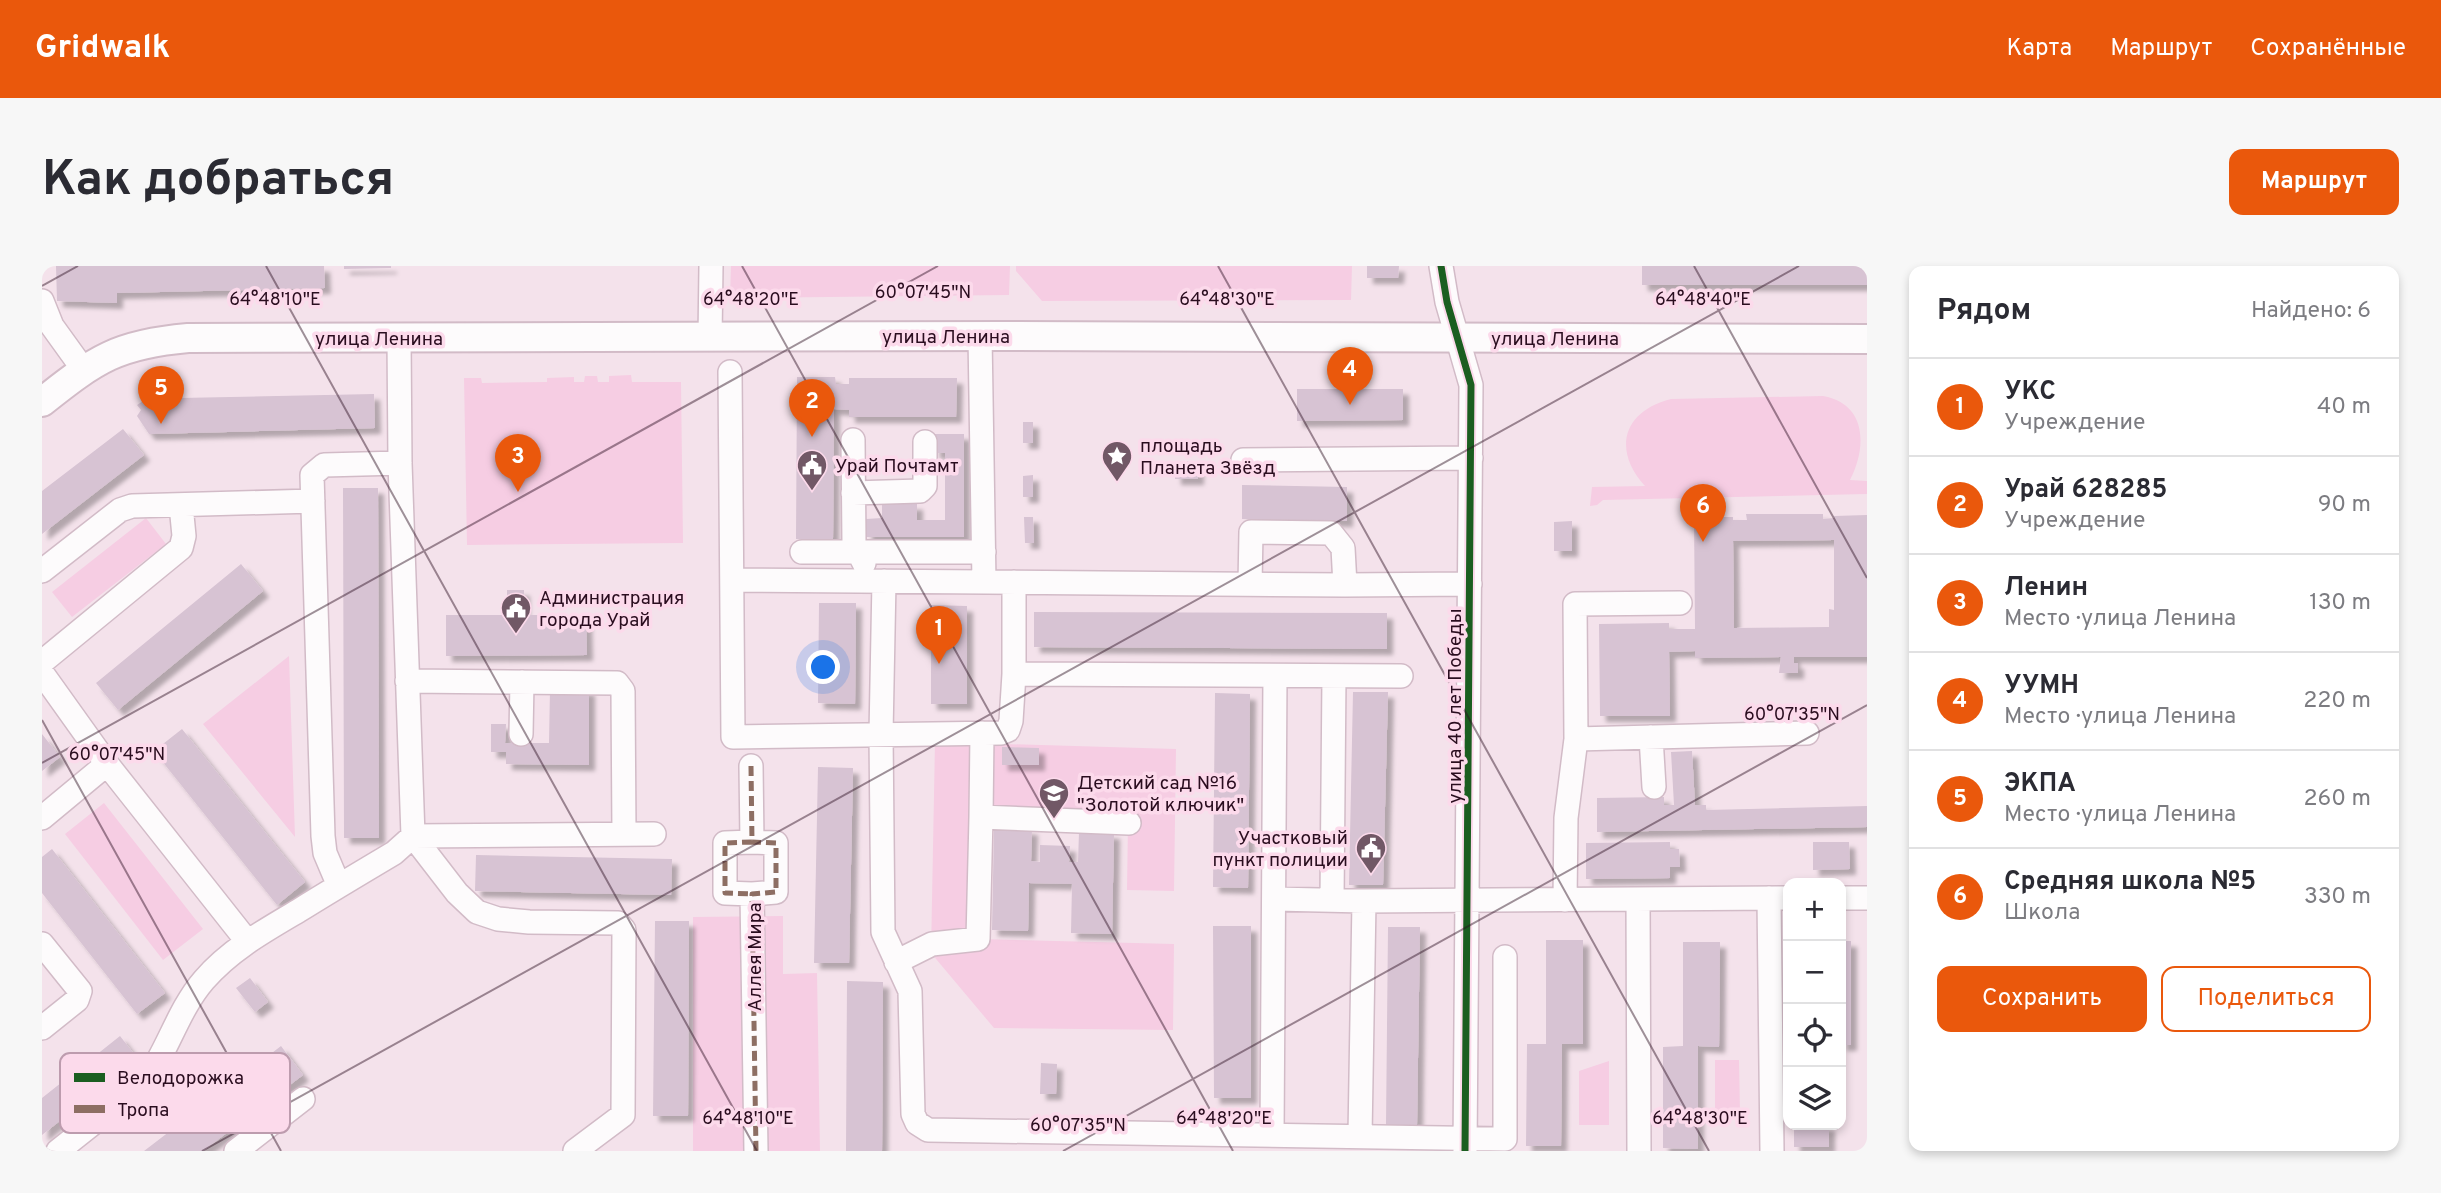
<!DOCTYPE html>
<html lang="ru">
<head>
<meta charset="utf-8">
<style>
  :root { --surface:#fff; --page:#f7f7f7; --text:#2b2b33; --muted:#7c7c81; --line:#e1e1e2; --accent:#ea580c }
  body { margin:0; font-family:Overpass,sans-serif; background:var(--page); color:var(--text) }
  .controls { position:absolute; right:21px; bottom:21px; display:grid; overflow:hidden; border-radius:14px; box-shadow:0 4px 10px #0003 }
  .controls button { width:63px; height:63px; display:grid; place-items:center; padding:0; border:0; border-bottom:2px solid var(--line); background:var(--surface); color:var(--text); font:35px sans-serif }
  .you { position:absolute; left:782px; top:402px; width:24px; height:24px; margin:-18px; border:5px solid #fff; border-radius:50%; background:#1a73e8; box-shadow:0 0 0 10px #1a73e833 }
  .badge { display:grid; place-items:center; width:46px; height:46px; border-radius:50%; background:var(--accent); color:#fff; font-size:23px; font-weight:700 }
  .pin { position:absolute; translate:-50% -58px; filter:drop-shadow(0 2px 4px #0008) }
  .pin::after { content:''; position:absolute; top:37px; width:24px; height:21px; background:inherit; clip-path:polygon(0 0,100% 0,50% 100%) }
  .list { margin:0; padding:0; list-style:none }
  h2 { display:flex; justify-content:space-between; align-items:center; height:91px; margin:0; padding:0 28px; font-size:30px }
  h2 small { font-size:23px; font-weight:400; color:var(--muted) }
  .list li { display:grid; grid-template-columns:46px 1fr auto; gap:21px; align-items:center; box-sizing:border-box; height:98px; padding:0 28px; border-top:2px solid var(--line) }
  .list b { display:block; font-size:26px; white-space:nowrap }
  .list p { margin:0; font-size:23px; white-space:nowrap; color:var(--muted) }
  .list em { font-size:23px; font-style:normal; color:var(--muted) }
  .actions { display:flex; gap:14px; padding:21px 28px }
  .actions a { flex:1; padding:16px 0; border:2px solid var(--accent); border-radius:14px; text-align:center; font-size:24px; color:var(--accent) }
  .actions .main { background:var(--accent); color:#fff }
  .icon { flex:none; width:38px; height:38px; fill:none; stroke:currentColor; stroke-width:2; stroke-linecap:round; stroke-linejoin:round }
  .map { position:relative; flex:none; width:1825px; height:885px; overflow:hidden; border-radius:14px }
  header { display:flex; align-items:center; gap:42px; box-sizing:border-box; height:98px; padding:0 35px; background:var(--accent); color:#fff }
  header strong { font-size:33px }
  nav { display:flex; gap:38px; margin-inline-start:auto; font-size:24px }
  .intro { display:flex; align-items:center; justify-content:space-between; box-sizing:border-box; height:168px; padding:0 42px }
  h1 { margin:0; font-size:49px }
  .button { padding:18px 32px; border-radius:14px; background:var(--accent); color:#fff; font-size:24px; font-weight:700 }
  main { display:flex; gap:42px; padding:0 42px }
  aside { flex:1; background:var(--surface); border-radius:14px; box-shadow:0 4px 10px #0003 }
  .map>svg:first-child { display:block }
  .green { fill:#f6cde3 }
  .building { fill:#d7c3d3; fill-rule:evenodd; filter:url(#shadow) }
  .lines { fill:none; stroke-linecap:round; stroke-linejoin:round }
  .minor-casing { stroke:#d2bbc7; stroke-width:26 }
  .major-casing { stroke:#d2bbc7; stroke-width:32 }
  .minor { stroke:#fdfbfc; stroke-width:23 }
  .major { stroke:#fdfbfc; stroke-width:28 }
  .quiet { stroke:#8d6e63; stroke-width:5; stroke-dasharray:10 5; stroke-linecap:butt }
  .cycleway-casing { stroke:#fcdaeb; stroke-width:11 }
  .cycleway { stroke:#1b5e20; stroke-width:7 }
  .ticks { fill:none; stroke:#2a0d1f; stroke-width:2; stroke-opacity:0.45 }
  .labels { text-anchor:middle; stroke-width:7; stroke-linejoin:round; paint-order:stroke }
  .street-label { font-size:19px; fill:#2a0d1f; stroke:#fcdaeb }
  .poi-label { font-size:19px; fill:#2a0d1f; stroke:#fcdaeb; text-anchor:start }
  .key { fill:#fcdaeb; stroke:#bd9cae; stroke-width:2 }
  .key-label { font-size:19px; fill:#2a0d1f }
  .ticks-label { font-size:18px; text-anchor:middle; fill:#2a0d1f; stroke:#fcdaeb; stroke-width:7; stroke-linejoin:round; paint-order:stroke }
</style>
</head>
<body>
<header>
<strong>Gridwalk</strong>
<nav><a>Карта</a><a>Маршрут</a><a>Сохранённые</a></nav>
</header>
<div class="intro"><h1>Как добраться</h1><a class="button">Маршрут</a></div>
<main>
<div class="map">
<svg width="1825" height="885" viewBox="0 0 1825 885">
  <defs>
    <filter id="shadow"><feDropShadow dx="6" dy="6" stdDeviation="2" flood-color="#0004"/></filter>
  </defs>
  <rect width="100%" height="100%" fill="#f4e2eb"/>
  <path class="green" d="M689,0H968L967,29L688,32Z
    M974,0H1310L1309,34L1000,35L974,5Z
    M589,109L590,116H639L641,277L425,279L422,112H439L440,117L505,116V112L532,111V116H542L543,110H555L556,116H567V110Z
    M1781,130C1825,138 1825,181 1808,214L1825,215V228L1561,234L1555,239L1548,240L1550,221L1603,220C1570,184 1581,145 1629,133Z
    M104,252L124,278L30,351L10,326Z
    M247,390L253,571L161,458Z
    M893,476L1134,483L1132,625L1085,624L1086,557L939,551L937,673L1132,678L1131,764L952,762L889,687Z
    M62,537L161,663L121,694L23,568Z
    M741,650V708L775,707L778,885H651V651Z
    M1673,794H1697L1698,846L1673,847Z
    M1567,795V859H1537V805Z"/>
  <path class="building" d="M14,0H282L283,22L75,27V37L15,35Z
    M302,0H349V2L302,3Z
    M1325,0H1357L1356,12H1325Z
    M1600,0H1825V19H1600Z
    M755,111H793L794,118H807V112H915L914,151H807V144L792,143L791,273H754Z
    M1255,123H1361V154L1255,155Z
    M332,128L333,162L107,168L95,150L99,144L95,139L104,133L107,137L117,133L137,132Z
    M981,156H991V177H981Z
    M81,163L102,189L0,268V225Z
    M892,168H922V271H824V253L840,252V238H875V254H903V187H892Z
    M1133,195H1156V213H1133Z
    M991,209V231H981V210Z
    M1200,219L1305,221V255L1200,253Z
    M301,222H336L337,572H302Z
    M1704,248H1781V253L1792,252V250L1825,249V391H1752V397H1756V407H1737L1739,391L1653,392V385L1627,386L1628,450H1558L1557,358L1627,357V363H1653L1652,251H1691V254H1705ZM1792,274V344L1787,343V361L1692,362L1691,275Z
    M982,251H991L992,277H983Z
    M1530,255V285H1512V256Z
    M199,298L221,325L76,444L54,417Z
    M465,324H482V349H544L545,389L404,390V349H465Z
    M777,337H814L813,438L776,437Z
    M889,339L925,340V438H889Z
    M992,346L1345,347V383L992,381Z
    M508,423H547V499L464,498V486H449V458H464L463,477H507Z
    M1311,426H1346L1341,619H1307Z
    M1173,427L1208,428L1206,622L1171,621Z
    M140,463L263,616L235,639L112,485Z
    M0,468L18,491L0,505Z
    M960,481L997,482V499H960Z
    M1650,485L1653,539H1664V544L1825,540V561L1555,566V532L1622,531V539H1632L1629,486Z
    M776,501L811,502L807,697H772Z
    M952,562L990,563L989,595L998,596V579L1028,580L1027,596H1036L1037,566L1072,567L1070,668L1029,667L1030,618L987,617L986,665L950,664Z
    M1628,576V583H1637L1638,601H1628V612L1544,613V577Z
    M1771,576H1807L1808,603L1771,604Z
    M10,583L123,727L95,748L0,627V591Z
    M434,589L630,593L629,629L433,625Z
    M613,655H647L646,850H611Z
    M1171,660H1209V832H1172Z
    M1346,661H1378L1375,859H1344Z
    M1504,674H1541V778H1520L1519,880H1484L1485,778H1504Z
    M1799,675H1809V779H1799Z
    M1641,676H1678L1677,781L1656,780V883L1621,882V781L1641,780Z
    M208,712L226,736L213,746L194,722Z
    M805,715L841,716L840,885H804Z
    M78,770L96,793L0,869V832Z
    M239,780L261,809L161,885H102Z
    M999,797L1015,798L1014,828H998Z
    M1752,859H1787V881H1752Z"/>
  <g class="lines">
    <g class="minor-casing">
      <path id="minor" d="M1399,0L1405,36L1429,119L1423,885
        M0,35L10,60L41,103
        M938,70L942,316
        M357,72L358,197L371,570L415,627L435,646L456,653L487,656L576,657L582,664L581,849L533,885
        M668,72L669,0
        M688,106L691,471L959,467L966,464L969,455L972,408V316
        M811,174L812,277L822,297
        M1201,194L1429,192
        M811,227L878,225L883,220V176
        M760,286H942
        M0,305L78,244L90,240L271,235
        M690,314L1303,319L1428,318
        M842,315L839,468L841,666L868,725L871,848L875,857L886,864L1463,873V691
        M1208,318L1209,266L1289,267L1301,282L1303,319
        M0,396L139,282L142,270L139,239
        M0,407L65,498L205,675
        M972,408L1359,410
        M365,415L575,417L581,425L582,568
        M479,468L480,416
        M1609,471L1612,521
        M1534,473L1765,467
        M709,500L710,576L734,577V626L710,628L714,885
        M939,551L940,467
        M0,552L65,498
        M710,576L683,577V627L710,628
        M297,620L283,587L281,570L270,209L282,199L358,197
        M1727,632L1730,885
        M1799,632H1825
        M1233,633L1322,635L1746,632
        M1596,633L1597,885
        M1290,634L1292,410
        M1523,634L1524,552L1534,473L1533,338L1638,337
        M0,678L38,725L35,734L0,762
        M854,696L890,678L936,673L939,551L1087,557
        M1230,869L1233,410
        M1318,870L1322,635
        M16,885L103,816C126,784 136,744 162,714C188,684 222,665 256,645C288,625 320,606 352,587L371,570L612,568
        M194,885L261,833"/>
    </g>
    <g class="major-casing">
      <path id="major" d="M0,136C54,93 76,78 146,72L965,70L1825,73"/>
    </g>
    <use href="#minor" class="minor"/>
    <use href="#major" class="major"/>
    <path class="quiet" d="M709,500L710,576L734,577V626L710,628L714,885
      M710,576L683,577V627L710,628"/>
    <g class="cycleway-casing">
      <path id="cycleway" d="M1399,0L1405,36L1429,119L1423,885"/>
    </g>
    <use href="#cycleway" class="cycleway"/>
  </g>
  <path class="ticks" d="M224,0L715,885M700,0L1191,885M1176,0L1667,885M1652,0L1825,312M0,20L36,0M0,454L239,885M0,497L896,0M160,885L1757,0M1021,885L1825,439"/>
  <defs>
    <g id="sight-pin" transform="scale(1.575)"><path d="M0 17L-7.5 6A9.5 9.5 0 1 1 7.5 6Z" fill="#715866" stroke="#fcdaeb"/><path d="M0-6L1.8-2.2L6-1.7L2.9 1.2L3.7 5.4L0 3.3L-3.7 5.4L-2.9 1.2L-6-1.7L-1.8-2.2Z" fill="#fff"/></g>
    <g id="civic-pin" transform="scale(1.575)"><path d="M0 17L-7.5 6A9.5 9.5 0 1 1 7.5 6Z" fill="#715866" stroke="#fcdaeb"/><path d="M-.6-6.5H3V-4.5H.6V-3L4-1V1h2V6H-6V1h2V-1L-.6-3ZM-1.2 2.5V6h2.4V2.5Z" fill="#fff"/></g>
    <g id="school-pin" transform="scale(1.575)"><path d="M0 17L-7.5 6A9.5 9.5 0 1 1 7.5 6Z" fill="#715866" stroke="#fcdaeb"/><path d="M0-5L7-2L0 1L-7-2ZM-4 1L0 2.5L4 1V4Q0 6-4 4Z" fill="#fff"/></g>
  </defs>
  <g fill-rule="evenodd">
    <use href="#sight-pin" x="1075" y="190"/>
    <use href="#civic-pin" x="770" y="199"/>
    <use href="#civic-pin" x="474" y="342"/>
    <use href="#school-pin" x="1012" y="527"/>
    <use href="#civic-pin" x="1329" y="582"/>
  </g>
  <g class="labels">
    <g class="street-label">
      <text x="904" y="77">улица Ленина</text>
      <text x="337" y="79">улица Ленина</text>
      <text x="1513" y="79">улица Ленина</text>
      <text transform="translate(1412 440) rotate(-90)" y="7">улица 40 лет Победы</text>
      <text transform="translate(712 691) rotate(-90)" y="7">Аллея Мира</text>
    </g>
    <g class="poi-label">
      <text x="1098" y="186">площадь<tspan x="1098" dy="22">Планета Звёзд</tspan></text>
      <text x="793" y="206">Урай Почтамт</text>
      <text x="497" y="338">Администрация<tspan x="497" dy="22">города Урай</tspan></text>
      <text x="1035" y="523">Детский сад №16<tspan x="1035" dy="22">"Золотой ключик"</tspan></text>
      <text x="1306" y="578" text-anchor="end">Участковый<tspan x="1306" dy="22">пункт полиции</tspan></text>
    </g>
  </g>
  <rect x="18" y="787" width="230" height="80" rx="10" class="key"/>
  <rect x="32" y="807" width="31" height="9" fill="#1b5e20"/>
  <rect x="32" y="839" width="31" height="8" fill="#8d6e63"/>
  <g class="key-label">
    <text x="75" y="818">Велодорожка</text>
    <text x="75" y="850">Тропа</text>
  </g>
  <g class="ticks-label">
    <text x="881" y="32">60°07'45"N</text>
    <text x="233" y="39">64°48'10"E</text>
    <text x="709" y="39">64°48'20"E</text>
    <text x="1185" y="39">64°48'30"E</text>
    <text x="1661" y="39">64°48'40"E</text>
    <text x="1750" y="454">60°07'35"N</text>
    <text x="75" y="494">60°07'45"N</text>
    <text x="706" y="858">64°48'10"E</text>
    <text x="1182" y="858">64°48'20"E</text>
    <text x="1658" y="858">64°48'30"E</text>
    <text x="1036" y="865">60°07'35"N</text>
  </g>
</svg>
<div class="controls">
<button>+</button>
<button>−</button>
<button><svg class="icon" aria-label="locate" viewBox="0 0 24 24"><circle cx="12" cy="12" r="6"/><path d="M12 2v4M12 18v4M2 12h4M18 12h4"/></svg></button>
<button><svg class="icon" aria-label="layers" viewBox="0 0 24 24"><path d="M12 4l9 5-9 5-9-5zM3 14l9 5 9-5"/></svg></button>
</div>
<div class="you"></div>
<div class="pin badge" style="left:897px;top:398px">1</div>
<div class="pin badge" style="left:770px;top:171px">2</div>
<div class="pin badge" style="left:476px;top:226px">3</div>
<div class="pin badge" style="left:1308px;top:139px">4</div>
<div class="pin badge" style="left:119px;top:158px">5</div>
<div class="pin badge" style="left:1661px;top:276px">6</div>
</div>
<aside>
<h2>Рядом<small>Найдено: 6</small></h2>
<ul class="list">
<li><span class="badge">1</span><div><b>УКС</b><p>Учреждение</p></div><em>40 m</em></li>
<li><span class="badge">2</span><div><b>Урай 628285</b><p>Учреждение</p></div><em>90 m</em></li>
<li><span class="badge">3</span><div><b>Ленин</b><p>Место · улица Ленина</p></div><em>130 m</em></li>
<li><span class="badge">4</span><div><b>УУМН</b><p>Место · улица Ленина</p></div><em>220 m</em></li>
<li><span class="badge">5</span><div><b>ЭКПА</b><p>Место · улица Ленина</p></div><em>260 m</em></li>
<li><span class="badge">6</span><div><b>Средняя школа №5</b><p>Школа</p></div><em>330 m</em></li>
</ul>
<div class="actions"><a class="main">Сохранить</a><a>Поделиться</a></div>
</aside>
</main>
</body>
</html>
